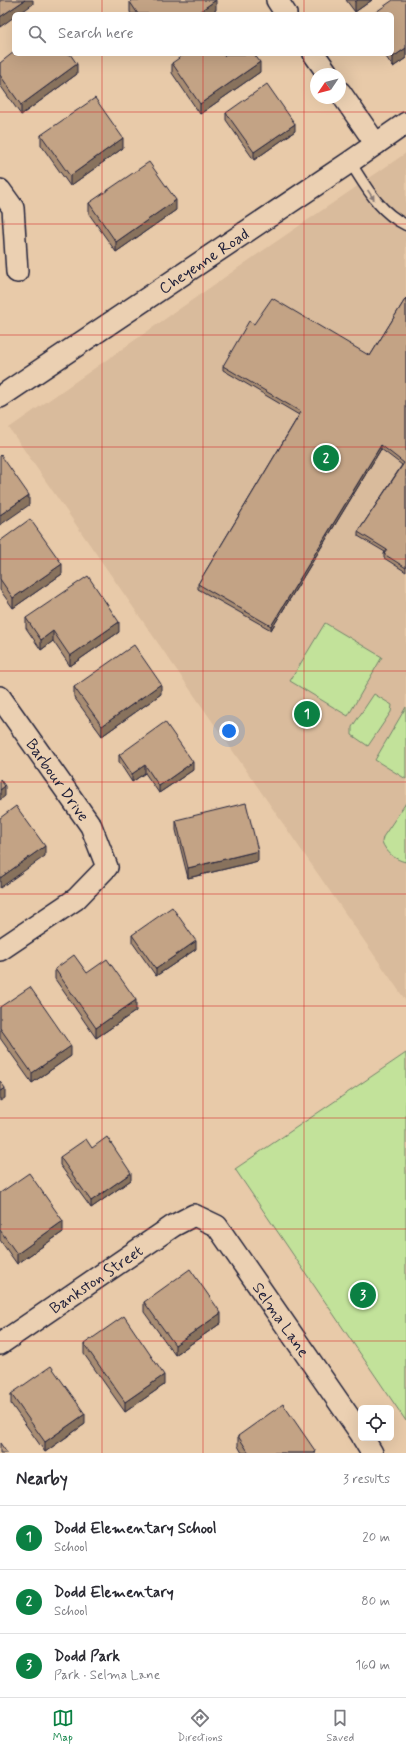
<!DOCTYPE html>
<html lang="en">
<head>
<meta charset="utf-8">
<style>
  :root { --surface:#fff; --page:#f2f2f3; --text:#2b2b33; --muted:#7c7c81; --line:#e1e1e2; --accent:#0b8043 }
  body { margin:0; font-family:Mynerve,sans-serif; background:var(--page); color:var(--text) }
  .controls { position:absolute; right:12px; bottom:12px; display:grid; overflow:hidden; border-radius:6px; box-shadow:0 4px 16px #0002 }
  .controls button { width:36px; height:36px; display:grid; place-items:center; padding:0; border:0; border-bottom:1px solid var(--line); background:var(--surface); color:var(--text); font:20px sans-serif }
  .compass { position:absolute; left:310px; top:68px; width:36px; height:36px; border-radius:50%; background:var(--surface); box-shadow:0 4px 16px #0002; rotate:235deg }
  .you { position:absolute; left:229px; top:731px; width:14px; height:14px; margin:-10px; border:3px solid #fff; border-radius:50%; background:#1a73e8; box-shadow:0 0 0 6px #1a73e833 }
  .badge { display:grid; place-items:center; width:26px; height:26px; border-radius:50%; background:var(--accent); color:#fff; font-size:13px; font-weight:700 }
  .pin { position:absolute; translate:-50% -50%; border:2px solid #fff; box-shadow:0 1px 4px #0006 }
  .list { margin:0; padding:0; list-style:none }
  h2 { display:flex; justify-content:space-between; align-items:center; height:52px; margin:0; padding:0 16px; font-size:17px }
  h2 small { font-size:13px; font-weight:400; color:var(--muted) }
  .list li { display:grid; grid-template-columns:26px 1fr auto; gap:12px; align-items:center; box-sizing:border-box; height:64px; padding:0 16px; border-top:1px solid var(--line) }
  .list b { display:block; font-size:15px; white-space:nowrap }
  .list p { margin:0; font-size:13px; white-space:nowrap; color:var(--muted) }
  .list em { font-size:13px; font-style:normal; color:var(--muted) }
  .icon { flex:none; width:22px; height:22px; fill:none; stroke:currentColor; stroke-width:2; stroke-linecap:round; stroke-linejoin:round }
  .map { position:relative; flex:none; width:406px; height:1453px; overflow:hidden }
  .search { position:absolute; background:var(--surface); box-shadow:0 4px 16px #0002; left:12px; right:12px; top:12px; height:44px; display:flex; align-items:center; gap:10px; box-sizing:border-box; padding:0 14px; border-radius:6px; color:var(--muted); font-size:15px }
  .sheet { height:244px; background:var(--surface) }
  nav { display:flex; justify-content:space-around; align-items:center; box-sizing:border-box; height:56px; border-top:1px solid var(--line); background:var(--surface); font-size:11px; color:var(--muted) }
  nav a { display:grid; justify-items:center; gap:2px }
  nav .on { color:var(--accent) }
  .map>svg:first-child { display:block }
  .built { fill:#d9bb9c }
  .green { fill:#c2e29a; stroke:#72826a }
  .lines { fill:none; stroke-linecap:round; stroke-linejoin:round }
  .service-casing { stroke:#22223b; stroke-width:13 }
  .minor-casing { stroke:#22223b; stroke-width:24 }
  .service { stroke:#ebd0b2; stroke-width:10 }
  .minor { stroke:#ebd0b2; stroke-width:21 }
  .wall { fill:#a88c72; stroke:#22223b }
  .shaded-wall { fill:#88725d; stroke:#22223b }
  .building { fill:#c3a385; stroke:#22223b }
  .oneway { fill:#867976 }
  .grid { fill:none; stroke:#d62828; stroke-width:1; stroke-opacity:0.55 }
  .labels { text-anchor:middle; stroke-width:3.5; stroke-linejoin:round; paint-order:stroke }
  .street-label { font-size:16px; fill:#22223b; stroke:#ebd0b2 }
</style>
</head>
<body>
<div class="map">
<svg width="406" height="1453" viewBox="0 0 406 1453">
  <rect width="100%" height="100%" fill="#e8caa9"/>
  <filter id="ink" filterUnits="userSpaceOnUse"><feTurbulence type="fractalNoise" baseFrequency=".025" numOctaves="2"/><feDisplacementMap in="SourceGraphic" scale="8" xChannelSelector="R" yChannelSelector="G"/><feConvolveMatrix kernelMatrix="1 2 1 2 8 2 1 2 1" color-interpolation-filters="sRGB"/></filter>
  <g filter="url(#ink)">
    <path class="built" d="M406,153V1001L9,428L258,254Z"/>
    <path class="green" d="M325,623L382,657L348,716L290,681Z
      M374,694L392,705L391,712L368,746L352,735V727Z
      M406,707V779L375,760Z
      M406,803V862C395,860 386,852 382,842L383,837Z
      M406,1053V1421L235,1169Z"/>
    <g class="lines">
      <g class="service-casing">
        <path id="service" d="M350,162C366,187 379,212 406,225"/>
      </g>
      <g class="minor-casing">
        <g id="minor">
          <path d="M277,0L286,14"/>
          <path d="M314,54L328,74"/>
          <path d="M340,92L376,144"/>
          <path d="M0,190L13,208L17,272"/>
          <path id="s1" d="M0,397L350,162L406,123"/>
          <path id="s2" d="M0,697L91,826L107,867L76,899L0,950"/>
          <path id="s3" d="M0,1344L173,1226L194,1215L217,1226L361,1434"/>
          <path d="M363,1438L372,1453"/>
        </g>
      </g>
      <use href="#service" class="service"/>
      <use href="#minor" class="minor"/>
    </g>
    <path class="wall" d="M346,0H372L355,12Z
      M406,0V58L393,67L384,54H392Z
      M130,2L216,10L210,14H131L130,12Z
      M224,56L260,72L200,114L172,73V63Z
      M0,63L77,74L21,115L0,85Z
      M226,113L295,131L254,160L226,120Z
      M41,135L123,148L70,186L41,145Z
      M89,203L176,210L116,252L89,214Z
      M406,298V572L384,558V554L385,552L358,536V532L402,465L381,449L271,630L198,589V584L299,415L223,370V366L254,324L370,356Z
      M0,541L62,574L13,608L0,590Z
      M26,618L119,632L70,666L53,641L41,650L26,628Z
      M74,687L161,694L102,736L74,697Z
      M119,755L193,770L159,793L145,773L132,782L119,762Z
      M176,820L258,861L188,878L176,830Z
      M132,935L196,949L156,976L132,942Z
      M55,969L87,973L136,1011L96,1038L55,979Z
      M0,1007L71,1056L32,1083L0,1038Z
      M92,1148L131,1180L91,1208L60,1165V1157Z
      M0,1193L63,1232L17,1264L0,1240Z
      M144,1302L221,1323L175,1355L144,1312Z
      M84,1344L164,1385L125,1412L84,1354Z
      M11,1394L85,1424L45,1452L11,1404Z
      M238,1436L316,1453H242L238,1446Z"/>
    <path class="shaded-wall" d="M25,0H33V4L19,14H14V17L0,27V17Z
      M216,0V10L210,14H196Z
      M358,0H372L355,12V2Z
      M406,48V58L393,67V57Z
      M260,62V72L200,114V104Z
      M77,64V74L21,115V105Z
      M295,124V131L254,160V152Z
      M123,138V148L70,186V176Z
      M176,200V210L116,252V242Z
      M381,445V449L271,630V626Z
      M29,495V505L0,525V515Z
      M62,564V574L13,608V598Z
      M119,622V632L70,666V656Z
      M53,631V641L41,650V640Z
      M161,684V694L102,736V726Z
      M193,762V770L159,793V786Z
      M145,765V773L132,782V774Z
      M5,786V796L0,800V790Z
      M45,846V856L0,888V878Z
      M258,851V861L188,878V868Z
      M196,941V949L156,976V969Z
      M136,1000V1011L96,1038V1028Z
      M71,1046V1056L32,1083V1073Z
      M5,1088V1098L0,1101V1091Z
      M131,1173V1180L91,1208V1201Z
      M63,1221V1232L17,1264V1254Z
      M221,1313V1323L175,1355V1345Z
      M164,1375V1385L125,1412V1402Z
      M85,1414V1424L45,1452V1442Z"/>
    <path class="building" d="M0,0H25L0,17Z
      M133,0H216L196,14H138L130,2Z
      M393,0H406V48L393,57L391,54H392V14H373Z
      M14,52V54H70L77,64L21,105L0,75V63Z
      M185,54H222L224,56L226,54H254L260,62L200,104L172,63Z
      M267,84L295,124L254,152L226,113Z
      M95,98L123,138L70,176L41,135Z
      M149,162L176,200L116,242L89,203Z
      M272,298L370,356L406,298V568L384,554L387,550L358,532L404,463L381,445L271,626L198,584L301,412L223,366L249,321L254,324Z
      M1,455L29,495L0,515V456Z
      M30,519L62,564L13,598L0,579V541Z
      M88,576L119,622L70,656L53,631L41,640L26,618Z
      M134,645L161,684L102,726L74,687Z
      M165,722L193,762L159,786L145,765L132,774L119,755Z
      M0,779L5,786L0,790Z
      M246,803L258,851L188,868L176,820Z
      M16,806L45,846L0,878V818Z
      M172,907L196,941L156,969L132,935Z
      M74,955L87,973L107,959L136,1000L96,1028L55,969Z
      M30,987L71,1046L32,1073L0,1028V1007Z
      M0,1081L5,1088L0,1091Z
      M107,1137L131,1173L91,1201L60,1157L86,1139L92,1148Z
      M29,1173L63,1221L17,1254L0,1230V1193Z
      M190,1269L221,1313L175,1345L144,1302Z
      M124,1316L164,1375L125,1402L84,1344Z
      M51,1366L85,1414L45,1442L11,1394Z
      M283,1404L316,1452L314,1453H249L238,1436Z
      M0,1443L7,1453H0Z"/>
    <defs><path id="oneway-solid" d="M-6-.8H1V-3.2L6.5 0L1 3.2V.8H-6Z"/></defs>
    <use class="oneway" href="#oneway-solid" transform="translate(371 195) rotate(56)"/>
  </g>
  <path class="grid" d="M102,0V14M203,0V14M304,0V14M102,54V1453M203,54V1453M304,54V1453M0,112H406M0,224H406M0,335H406M0,447H406M0,559H406M0,671H406M0,782H406M0,894H406M0,1006H406M0,1118H406M0,1229H406M0,1341H406"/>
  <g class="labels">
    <g class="street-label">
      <text dy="6" stroke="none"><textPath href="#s1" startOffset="245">Cheyenne Road</textPath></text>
      <text dy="6" stroke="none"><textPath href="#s2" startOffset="101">Barbour Drive</textPath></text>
      <text dy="6" stroke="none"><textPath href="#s3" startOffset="116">Bankston Street</textPath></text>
      <text dy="6" stroke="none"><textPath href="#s3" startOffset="372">Selma Lane</textPath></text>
    </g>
  </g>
</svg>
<div class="controls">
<button><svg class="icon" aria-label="locate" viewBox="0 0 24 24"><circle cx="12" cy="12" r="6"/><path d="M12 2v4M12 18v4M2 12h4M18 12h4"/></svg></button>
</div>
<svg class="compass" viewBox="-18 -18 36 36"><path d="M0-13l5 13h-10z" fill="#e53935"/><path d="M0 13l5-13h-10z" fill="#7c7c81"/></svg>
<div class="you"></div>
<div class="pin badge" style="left:307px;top:714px">1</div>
<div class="pin badge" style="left:326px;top:458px">2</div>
<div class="pin badge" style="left:363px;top:1295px">3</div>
<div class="search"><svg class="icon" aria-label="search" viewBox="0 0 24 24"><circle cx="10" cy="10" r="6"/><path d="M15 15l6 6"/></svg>Search here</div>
</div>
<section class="sheet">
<h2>Nearby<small>3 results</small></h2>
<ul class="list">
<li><span class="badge">1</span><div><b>Dodd Elementary School</b><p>School</p></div><em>20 m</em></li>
<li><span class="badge">2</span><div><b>Dodd Elementary</b><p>School</p></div><em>80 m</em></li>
<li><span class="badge">3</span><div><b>Dodd Park</b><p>Park · Selma Lane</p></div><em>160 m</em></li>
</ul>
</section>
<nav>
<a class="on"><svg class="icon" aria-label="map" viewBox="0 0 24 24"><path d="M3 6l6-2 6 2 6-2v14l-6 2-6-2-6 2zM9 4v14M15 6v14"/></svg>Map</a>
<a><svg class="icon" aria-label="directions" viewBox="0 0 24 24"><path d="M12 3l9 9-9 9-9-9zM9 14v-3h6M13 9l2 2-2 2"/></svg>Directions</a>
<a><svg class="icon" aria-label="saved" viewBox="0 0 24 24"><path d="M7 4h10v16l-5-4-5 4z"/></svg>Saved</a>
</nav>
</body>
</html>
